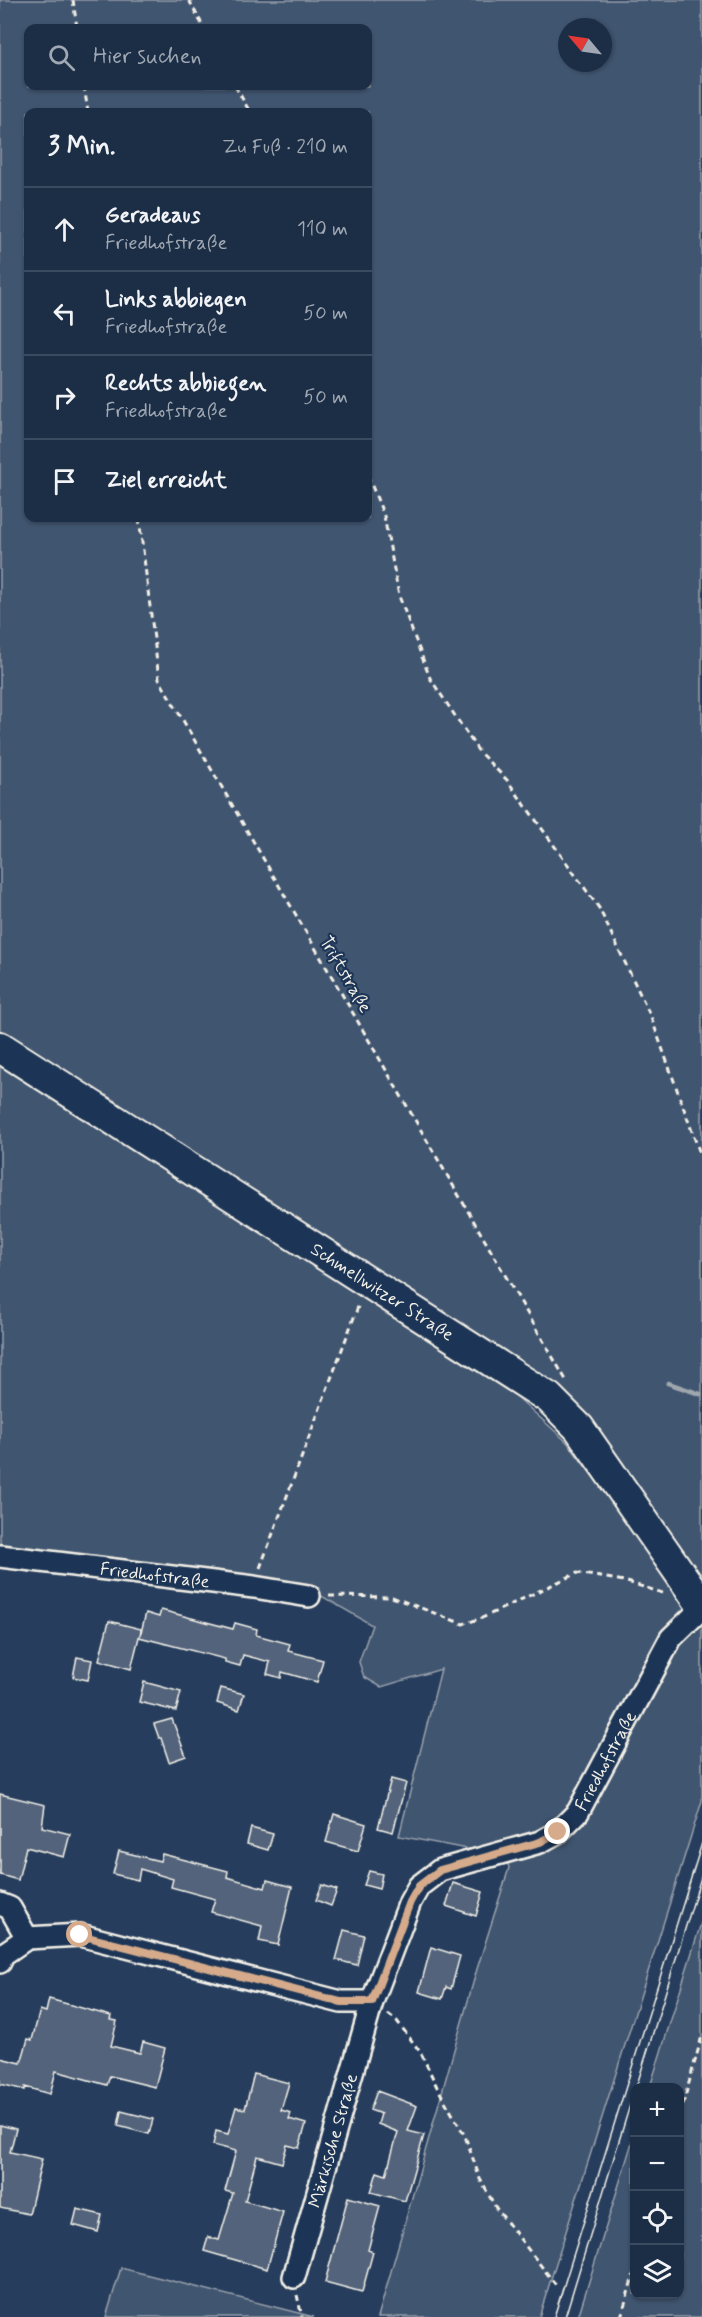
<!DOCTYPE html>
<html lang="de">
<head>
<meta charset="utf-8">
<style>
  :root { --surface:#1c2e46; --page:#293a51; --text:#f1f3f6; --muted:#a0a8b3; --line:#3a4a5f }
  body { margin:0; font-family:Mynerve,sans-serif; background:var(--page); color:var(--text) }
  .controls { position:absolute; right:18px; bottom:18px; display:grid; overflow:hidden; border-radius:12px; box-shadow:0 2px 4px #0004 }
  .controls button { width:54px; height:54px; display:grid; place-items:center; padding:0; border:0; border-bottom:2px solid var(--line); background:var(--surface); color:var(--text); font:30px sans-serif }
  .compass { position:absolute; left:558px; top:18px; width:54px; height:54px; border-radius:50%; background:var(--surface); box-shadow:0 2px 4px #0004; rotate:299deg }
  .stop { position:absolute; width:18px; height:18px; margin:-14px; border:4px solid #d6ab8b; border-radius:50%; background:#fff }
  .stop.end { background:#d6ab8b; border-color:#fff; box-shadow:0 2px 6px #0008 }
  .list { margin:0; padding:0; list-style:none }
  h2 { display:flex; justify-content:space-between; align-items:center; height:78px; margin:0; padding:0 24px; font-size:26px }
  h2 small { font-size:20px; font-weight:400; color:var(--muted) }
  .list li { display:grid; grid-template-columns:39px 1fr auto; gap:18px; align-items:center; box-sizing:border-box; height:84px; padding:0 24px; border-top:2px solid var(--line) }
  .list b { display:block; font-size:22px; white-space:nowrap }
  .list p { margin:0; font-size:20px; white-space:nowrap; color:var(--muted) }
  .list em { font-size:20px; font-style:normal; color:var(--muted) }
  .icon { flex:none; width:33px; height:33px; fill:none; stroke:currentColor; stroke-width:2; stroke-linecap:round; stroke-linejoin:round }
  .map { position:relative; flex:none; width:702px; height:2317px; overflow:hidden }
  .search { position:absolute; background:var(--surface); box-shadow:0 2px 4px #0004; left:24px; top:24px; width:348px; height:66px; display:flex; align-items:center; gap:15px; box-sizing:border-box; padding:0 21px; border-radius:12px; color:var(--muted); font-size:22px }
  .panel { position:absolute; background:var(--surface); box-shadow:0 2px 4px #0004; left:24px; top:108px; width:348px; height:414px; border-radius:12px }
  .map>svg:first-child { display:block }
  .green { fill:#40546f; stroke:#9aa2ac; stroke-width:1.5; fill-rule:evenodd }
  .lines { fill:none; stroke-linecap:round; stroke-linejoin:round }
  .stream { stroke:#9fa7ae; stroke-width:5 }
  .building { fill:#52647b; stroke:#f4f1e8; stroke-width:1.5 }
  .street-casing { stroke:#f4f1e8; stroke-width:26 }
  .secondary-casing { stroke:#f4f1e8; stroke-width:34 }
  .path { stroke:#f4f1e8; stroke-width:3; stroke-dasharray:6 4.5; stroke-linecap:butt }
  .street { stroke:#1d3557; stroke-width:21 }
  .secondary { stroke:#1d3557; stroke-width:30 }
  .tram { stroke:#f4f1e8; stroke-width:1.5 }
  .route { stroke:#d6ab8b; stroke-width:8 }
  .labels { text-anchor:middle; stroke-width:4.5; stroke-linejoin:round; paint-order:stroke }
  .street-label { font-size:18px; fill:#f4f1e8; stroke:#1d3557 }
</style>
</head>
<body>
<div class="map">
<svg width="702" height="2317" viewBox="0 0 702 2317">
  <rect width="100%" height="100%" fill="#263d5d"/>
  <filter id="ink" filterUnits="userSpaceOnUse"><feTurbulence type="fractalNoise" baseFrequency=".0167" numOctaves="2"/><feDisplacementMap in="SourceGraphic" scale="12" xChannelSelector="R" yChannelSelector="G"/><feConvolveMatrix kernelMatrix="1 2 1 2 8 2 1 2 1" color-interpolation-filters="sRGB"/></filter>
  <g filter="url(#ink)">
    <path class="green" d="M0,0H702V1583L593,1427L0,1034ZM567,27H603V63H567ZM28,28H368V86H28ZM28,112H368V518H28Z
      M0,1066L516,1396L567,1442L702,1622V1801L539,2317H378L477,1969L509,1868L504,1847L467,1849L399,1836L441,1669L381,1687L364,1677L359,1662L372,1625L299,1583L0,1545Z
      M702,1920V2317H578L634,2136V2294H680V2088L650,2087Z
      M121,2268L314,2317H106Z"/>
    <g class="lines">
      <path class="stream" d="M668,1383L700,1394"/>
    </g>
    <path class="building" d="M161,1610L233,1629L235,1623L257,1629L256,1635L290,1644L288,1651L323,1660L317,1682L282,1672L281,1678L267,1674L270,1662L243,1655L240,1666L225,1662V1659L139,1637L131,1669L99,1660L109,1621L141,1629L140,1636L146,1613L159,1617Z
      M77,1657L92,1660L88,1680L73,1677Z
      M144,1682L181,1692L176,1711L139,1702Z
      M221,1688L244,1694L239,1710L217,1703Z
      M172,1719L186,1756L169,1762L161,1738H159L154,1724Z
      M391,1779L406,1783L393,1832L378,1828Z
      M0,1794L45,1805L42,1827L70,1834L64,1857L26,1847L18,1880L0,1875Z
      M334,1814L366,1824L358,1851L326,1842Z
      M251,1828L273,1834L268,1850L247,1844Z
      M119,1851L160,1861L162,1854L228,1871L227,1877L265,1888L267,1880L292,1887L278,1945L259,1941L262,1926L211,1912L215,1899L171,1887L173,1879L140,1869L138,1880L113,1874Z
      M369,1871L382,1874L379,1889L364,1885Z
      M453,1883L483,1892L476,1916L446,1906Z
      M322,1885L337,1890L331,1906L316,1900Z
      M344,1930L364,1935L357,1965L336,1960Z
      M431,1947L460,1956L451,1989L446,1987L442,1999L419,1992Z
      M49,1999L111,2016L110,2020L117,2021L111,2046L140,2053L143,2042L165,2048L155,2087L110,2076L107,2085L56,2071L50,2094L25,2087V2090L0,2084V2058L21,2063L28,2039L32,2040L40,2010L46,2012Z
      M254,2074L289,2083L281,2110L291,2113L289,2119L306,2124L299,2148L287,2145L282,2163L257,2156L245,2201L283,2212L267,2269L204,2251L208,2237L219,2240L233,2193L225,2191L236,2151L213,2145L216,2131L228,2134L236,2107L245,2109Z
      M377,2091L417,2106L408,2131L424,2135L405,2201L371,2192L377,2172L386,2175L398,2132L378,2124L381,2114L370,2110Z
      M121,2111L153,2119L149,2134L118,2126Z
      M0,2125L16,2129L10,2152L42,2159L29,2214L0,2208Z
      M348,2197L380,2206L368,2250L373,2252L362,2292L325,2282Z
      M77,2209L102,2215L98,2232L73,2225Z"/>
    <g class="lines">
      <g class="street-casing">
        <g id="street">
          <path id="s1" d="M0,1556L254,1587L309,1596"/>
          <path d="M0,1904L10,1908L27,1938"/>
          <path id="s2" d="M27,1938L80,1935L341,2002H372L410,1902L419,1886L440,1870L540,1842L558,1832L578,1812L671,1638L702,1608"/>
          <path d="M0,1962L2,1955L27,1938"/>
          <path id="s3" d="M294,2277L372,2002"/>
        </g>
      </g>
      <g class="secondary-casing">
        <g id="secondary">
          <path id="s4" d="M0,1047L549,1398L579,1428L702,1605"/>
        </g>
      </g>
      <path class="path" d="M73,0L77,28
        M189,0L204,28
        M84,86L88,112
        M235,86L250,112
        M368,476L384,516L399,596L430,678L479,752L507,780L599,908L651,1017L702,1159
        M139,518L159,679L566,1380
        M260,1568L359,1304
        M329,1596L392,1597L463,1624L482,1618L577,1573L624,1581L666,1594
        M388,2014L397,2021L421,2053L437,2087L465,2136L480,2179L496,2208L556,2285
        M680,2115L702,2036
        M297,2295L302,2317
        M621,2317L634,2273"/>
      <use href="#street" class="street"/>
      <use href="#secondary" class="secondary"/>
      <path class="tram" d="M636,2088L702,1874
        M554,2317L702,1843
        M565,2317L634,2092"/>
    </g>
  </g>
  <g class="lines" filter="url(#ink)">
    <path class="route" d="M80,1935L341,2002H372L410,1902L419,1886L440,1870L540,1842L558,1832"/>
  </g>
  <g class="labels">
    <g class="street-label">
      <text transform="translate(346 974) rotate(60)" y="6">Triftstraße</text>
      <text dy="6" stroke="none"><textPath href="#s4" startOffset="454">Schmellwitzer Straße</textPath></text>
      <text dy="6" stroke="none"><textPath href="#s1" startOffset="156">Friedhofstraße</textPath></text>
      <text dy="6" stroke="none"><textPath href="#s2" startOffset="716">Friedhofstraße</textPath></text>
      <text dy="6" stroke="none"><textPath href="#s3" startOffset="142">Märkische Straße</textPath></text>
    </g>
  </g>
</svg>
<div class="controls">
<button>+</button>
<button>−</button>
<button><svg class="icon" aria-label="locate" viewBox="0 0 24 24"><circle cx="12" cy="12" r="6"/><path d="M12 2v4M12 18v4M2 12h4M18 12h4"/></svg></button>
<button><svg class="icon" aria-label="layers" viewBox="0 0 24 24"><path d="M12 4l9 5-9 5-9-5zM3 14l9 5 9-5"/></svg></button>
</div>
<svg class="compass" viewBox="-18 -18 36 36"><path d="M0-13l5 13h-10z" fill="#e53935"/><path d="M0 13l5-13h-10z" fill="#a0a8b3"/></svg>
<div class="stop" style="left:80px;top:1935px"></div>
<div class="stop end" style="left:558px;top:1832px"></div>
<div class="search"><svg class="icon" aria-label="search" viewBox="0 0 24 24"><circle cx="10" cy="10" r="6"/><path d="M15 15l6 6"/></svg>Hier suchen</div>
<section class="panel">
<h2>3 Min.<small>Zu Fuß · 210 m</small></h2>
<ul class="list">
<li><svg class="icon" aria-label="ahead" viewBox="0 0 24 24"><path d="M12 20V5M6 11l6-6 6 6"/></svg><div><b>Geradeaus</b><p>Friedhofstraße</p></div><em>110 m</em></li>
<li><svg class="icon" aria-label="left" viewBox="0 0 24 24"><path d="M17 20v-9H6M10 6l-5 5 5 5"/></svg><div><b>Links abbiegen</b><p>Friedhofstraße</p></div><em>50 m</em></li>
<li><svg class="icon" aria-label="right" viewBox="0 0 24 24"><path d="M7 20v-9h11M14 6l5 5-5 5"/></svg><div><b>Rechts abbiegen</b><p>Friedhofstraße</p></div><em>50 m</em></li>
<li><svg class="icon" aria-label="arrive" viewBox="0 0 24 24"><path d="M6 21V4h12l-3 4 3 4H6"/></svg><div><b>Ziel erreicht</b></div></li>
</ul>
</section>
</div>
</body>
</html>
